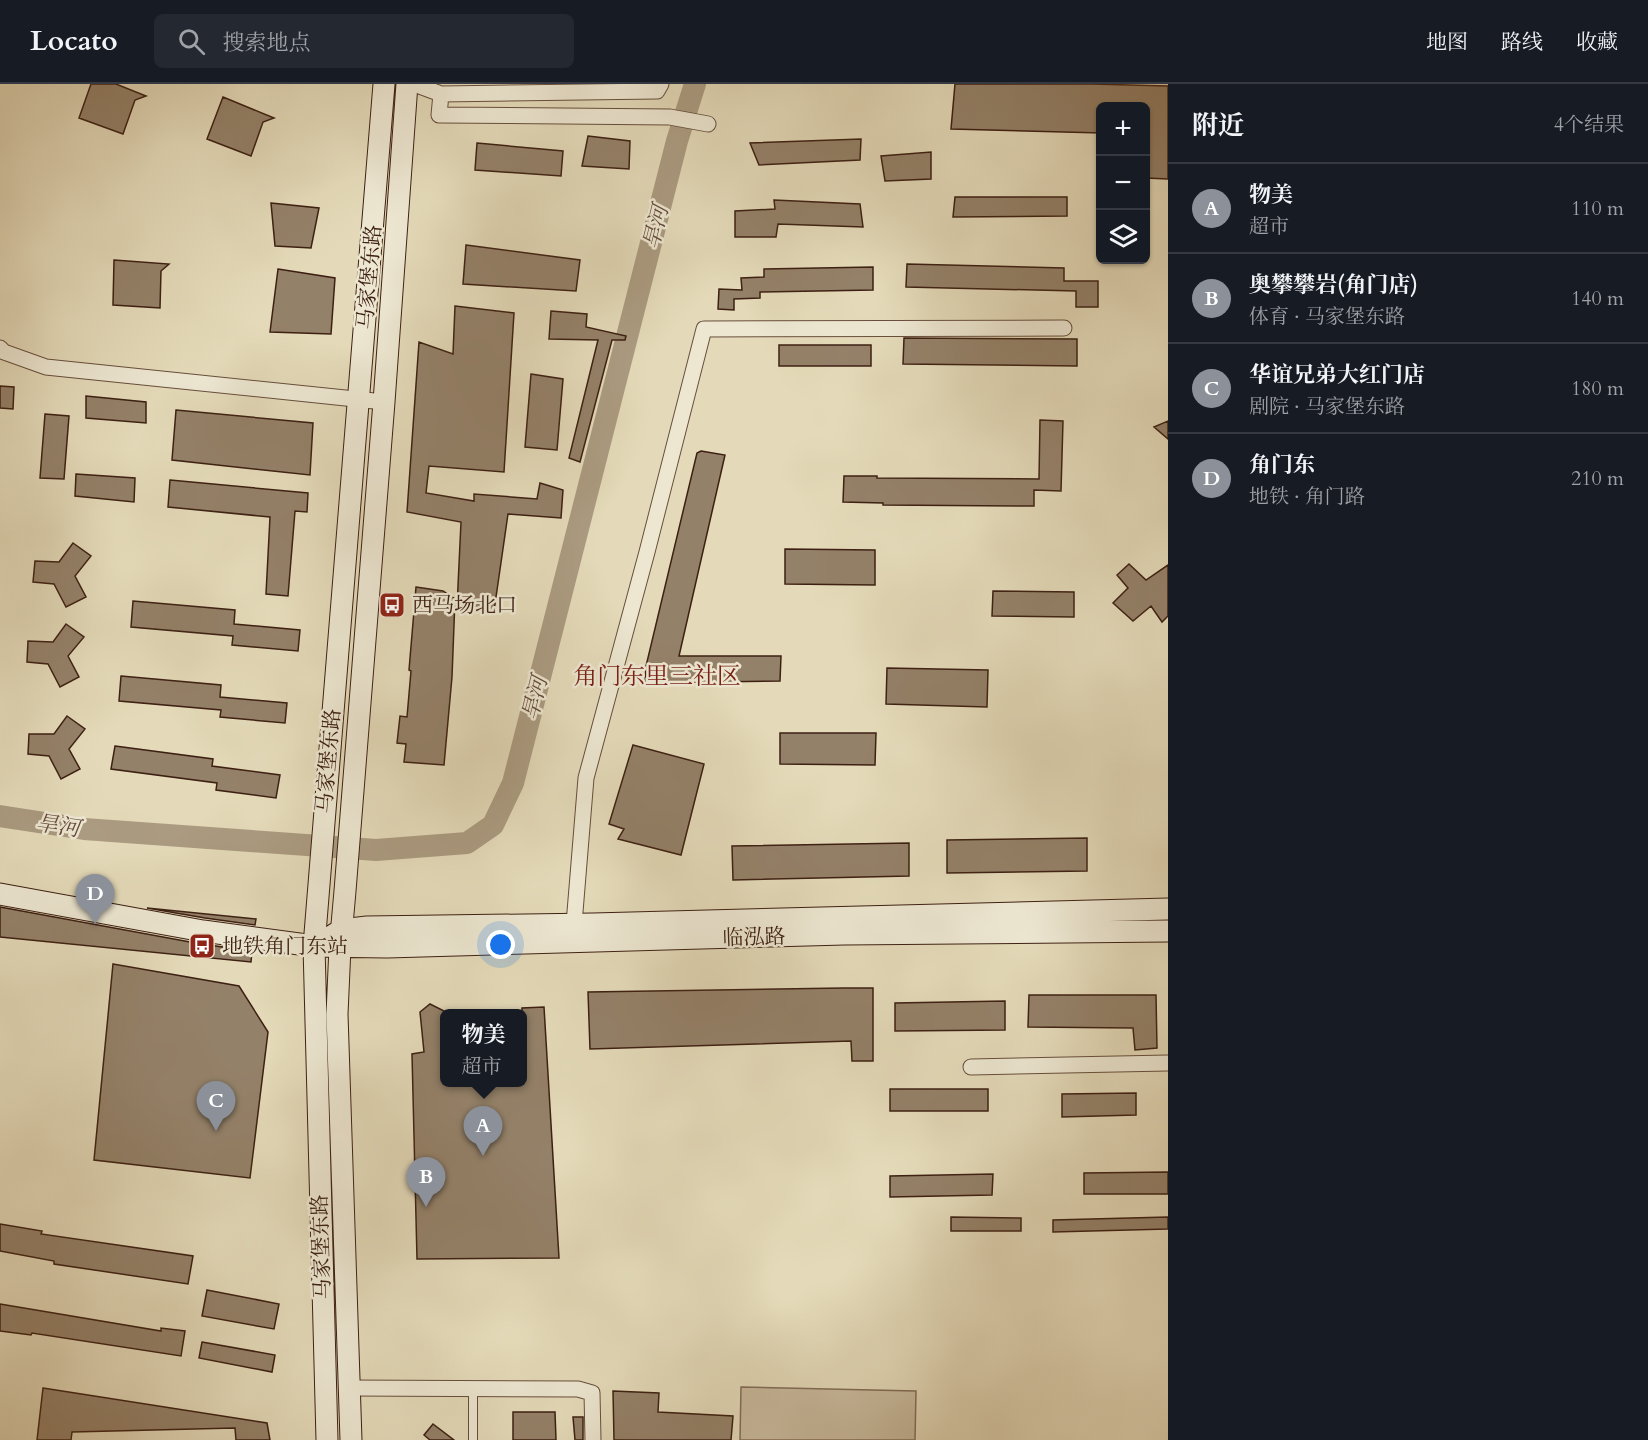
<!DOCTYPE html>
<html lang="zh">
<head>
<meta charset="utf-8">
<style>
  :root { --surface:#171b24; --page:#242831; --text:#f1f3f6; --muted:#9ea1a6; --line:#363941; --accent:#8c9099 }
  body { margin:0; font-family:Cardo,"Noto Serif SC",serif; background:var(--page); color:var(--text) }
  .controls { position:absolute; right:18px; top:18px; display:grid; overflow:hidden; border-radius:9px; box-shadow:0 2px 4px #0004 }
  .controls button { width:54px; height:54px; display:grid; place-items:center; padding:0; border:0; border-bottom:2px solid var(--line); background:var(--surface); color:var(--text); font:30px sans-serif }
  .you { position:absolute; left:501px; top:861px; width:21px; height:21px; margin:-15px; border:4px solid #fff; border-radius:50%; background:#1a73e8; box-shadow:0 0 0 9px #1a73e833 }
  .badge { display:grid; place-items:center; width:39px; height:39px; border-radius:50%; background:var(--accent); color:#fff; font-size:20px; font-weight:700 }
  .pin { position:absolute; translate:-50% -50px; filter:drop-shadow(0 2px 3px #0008) }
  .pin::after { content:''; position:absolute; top:32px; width:21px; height:18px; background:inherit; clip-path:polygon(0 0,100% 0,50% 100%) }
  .popup { position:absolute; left:440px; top:925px; width:87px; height:78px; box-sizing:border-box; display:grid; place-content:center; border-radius:9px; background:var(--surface); filter:drop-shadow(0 2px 4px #0005); font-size:20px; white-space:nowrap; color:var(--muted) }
  .popup b { font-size:22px; color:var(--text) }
  .popup::after { content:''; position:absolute; left:50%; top:100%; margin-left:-12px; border:12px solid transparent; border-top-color:var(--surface) }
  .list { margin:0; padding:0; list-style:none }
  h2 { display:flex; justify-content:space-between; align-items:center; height:78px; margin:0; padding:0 24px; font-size:26px }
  h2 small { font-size:20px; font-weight:400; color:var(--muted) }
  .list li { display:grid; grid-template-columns:39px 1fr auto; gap:18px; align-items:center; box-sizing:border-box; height:90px; padding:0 24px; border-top:2px solid var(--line) }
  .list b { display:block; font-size:22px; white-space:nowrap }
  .list p { margin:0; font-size:20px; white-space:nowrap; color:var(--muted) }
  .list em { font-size:20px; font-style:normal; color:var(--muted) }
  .icon { flex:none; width:33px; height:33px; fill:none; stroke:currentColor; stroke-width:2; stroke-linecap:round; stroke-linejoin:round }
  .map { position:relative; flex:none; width:1168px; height:1356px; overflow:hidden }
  header { display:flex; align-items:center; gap:36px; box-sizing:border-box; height:84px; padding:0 30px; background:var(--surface); border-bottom:2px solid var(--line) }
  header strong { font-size:28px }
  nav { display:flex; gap:33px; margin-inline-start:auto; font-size:21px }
  .search { width:420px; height:54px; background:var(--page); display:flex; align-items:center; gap:15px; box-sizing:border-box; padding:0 21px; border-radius:9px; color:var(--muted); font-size:22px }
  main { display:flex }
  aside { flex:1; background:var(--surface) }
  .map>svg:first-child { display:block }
  .green { fill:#c8ba9d; stroke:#826d58; stroke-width:1.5 }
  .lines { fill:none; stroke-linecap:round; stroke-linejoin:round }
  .river { stroke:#ab9b81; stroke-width:22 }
  .building { fill:#948169; stroke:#3d2013; stroke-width:1.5 }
  .lane-casing { stroke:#674e3c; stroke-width:10 }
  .street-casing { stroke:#674e3c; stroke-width:17 }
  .secondary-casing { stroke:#3d2013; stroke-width:23 }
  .lane { stroke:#ede7d2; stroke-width:8 }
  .street { stroke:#ede7d2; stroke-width:15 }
  .secondary { stroke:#ede7d2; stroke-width:21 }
  .labels { text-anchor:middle; stroke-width:5; stroke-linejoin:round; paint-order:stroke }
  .street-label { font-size:21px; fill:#3d2013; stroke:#ede7d2 }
  .poi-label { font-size:21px; fill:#3d2013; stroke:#ede7d2; text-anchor:start }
  .water-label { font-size:22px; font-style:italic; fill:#644b3a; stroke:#ede7d2 }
  .quarter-label { font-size:24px; fill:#7a1f14; stroke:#ede7d2 }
</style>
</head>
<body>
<header>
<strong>Locato</strong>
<div class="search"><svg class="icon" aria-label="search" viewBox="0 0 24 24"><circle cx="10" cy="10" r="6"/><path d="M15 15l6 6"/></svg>搜索地点</div>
<nav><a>地图</a><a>路线</a><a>收藏</a></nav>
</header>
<main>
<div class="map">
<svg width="1168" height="1356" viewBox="0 0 1168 1356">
  <rect width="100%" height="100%" fill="#e4dab9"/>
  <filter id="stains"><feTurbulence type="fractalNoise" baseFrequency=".00333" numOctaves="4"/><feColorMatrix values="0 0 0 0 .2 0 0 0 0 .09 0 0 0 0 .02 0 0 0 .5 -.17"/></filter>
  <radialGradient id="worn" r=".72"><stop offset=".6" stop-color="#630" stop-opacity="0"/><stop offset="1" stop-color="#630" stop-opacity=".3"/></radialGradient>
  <path class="green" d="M741,1303L916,1307L915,1356H740Z"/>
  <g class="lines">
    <path class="river" d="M0,732L84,745L376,766L467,759L493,741L513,699L677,57L695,0"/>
  </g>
  <path class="building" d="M91,0H116L146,12L135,16L123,50L79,34Z
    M955,0H1092L1168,2V95L1146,94V22H1101V49L951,45Z
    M223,13L274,34L263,38L251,72L207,55Z
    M588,52L630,57L629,85L582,82Z
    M861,55L860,76L759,81L750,59Z
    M477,59L563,67L561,92L475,86Z
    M931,68V95L885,97L881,72Z
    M955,113H1067V132L953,133Z
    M774,116L860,120L863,143L778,140L776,153H735V127L775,125Z
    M271,119L319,124L311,164L275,162Z
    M466,161L580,176L576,207L463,200Z
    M114,176L169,180L161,187L160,224L113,221Z
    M907,180L1064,184V197H1098V223H1076V207L906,203Z
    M873,183V206L760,208V214L734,215V226L718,225L719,205L742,206L741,194L764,193V185Z
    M278,185L335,194L331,250L270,248Z
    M455,222L514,229L504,388L429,382L426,409L474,417V410L537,415L540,399L563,406L561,434L508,430L494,527L457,523L461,438L407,428L419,258L453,270Z
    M551,227L587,230L586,243L626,252L625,256H612L580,378L569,374L598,256L549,255Z
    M904,254L1077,255V282L903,280Z
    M779,261H871V282H779Z
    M531,290L563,295L557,366L525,363Z
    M0,302L14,303L13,325L0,324Z
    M86,312L146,318V339L86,334Z
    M176,326L313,339L310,391L172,376Z
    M45,330L69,332L64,395L40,394Z
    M1040,336L1063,337L1061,407L1034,406V422L883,421V419L843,418L844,392H877V394L1039,395Z
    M1168,337V355L1154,343Z
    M701,367L725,371L679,572H781L780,597L645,599L646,582L697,369Z
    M76,390L135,394L134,418L75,412Z
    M170,396L308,409L307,428L295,427L288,512L266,510L270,433L168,423Z
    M73,459L91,472L75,492L86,513L66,523L54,500L33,498L35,477L59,478Z
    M785,465L875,466V501L785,500Z
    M1129,480L1146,496L1168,481V532L1162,538L1151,522L1133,537L1113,519L1128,504L1117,491Z
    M416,503L443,507L455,515L452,593L444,681L404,678L406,660L397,659L400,632L407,633L411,587L409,586Z
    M993,507L1074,508V533L992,532Z
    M133,517L235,526L234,540L300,546L298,567L232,561L233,552L131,543Z
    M66,540L84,553L68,572L79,593L60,603L48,580L27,578L28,557L53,558Z
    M887,584L988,586L987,623L886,620Z
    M121,592L221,601L220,613L287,619L285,639L220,633L221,626L119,617Z
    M67,632L85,645L69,665L80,685L61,695L49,672L28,670L29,650H54Z
    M780,649H876L875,681L780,680Z
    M633,661L704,680L681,771L618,755L624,745L609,740Z
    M115,662L213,675L212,682L280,691L276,714L216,706L217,699L111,685Z
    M1087,754V787L947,789V756Z
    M909,759V792L733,796L732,762Z
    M0,823L201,860L252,867L251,878L0,853Z
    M147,824L256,835L255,841L205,834Z
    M113,880L239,902L268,948L250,1094L94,1076Z
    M844,904H873V977H852L851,957L590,965L588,908Z
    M1029,911H1156L1157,964L1135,966L1133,944L1028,943Z
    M1005,917V946L895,947V919Z
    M430,920L444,927V999H522V924L544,923L559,1174L417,1175L412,970L424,968L420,928Z
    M890,1005H988V1027H890Z
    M1136,1009V1031L1062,1033V1010Z
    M1168,1088V1110H1084V1089Z
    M993,1090L992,1111L890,1113V1092Z
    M951,1133L1021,1134V1147H951Z
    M1168,1133V1145L1053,1148V1136Z
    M0,1140L42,1147L41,1150L193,1172L188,1200L54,1180V1177L0,1167Z
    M207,1206L279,1220L274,1245L202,1232Z
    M0,1220L161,1247V1244L185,1247L181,1272L32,1249L31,1251L0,1247Z
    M202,1258L275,1271L272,1288L199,1274Z
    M43,1304L267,1339L270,1356H236L235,1344L72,1348L71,1356H37Z
    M613,1307L659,1309L658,1328L733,1332L731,1356H614Z
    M513,1328H555L556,1356H513Z
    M573,1333H583V1356H575Z
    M433,1340L454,1356H430L424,1351Z"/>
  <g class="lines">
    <g class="lane-casing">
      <path id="lane" d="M473,1304V1356"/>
    </g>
    <g class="street-casing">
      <path id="street" d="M414,0L441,10L657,7L661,0
        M441,10L439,31L670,33L708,40
        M0,264L4,268L46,283L384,318
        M574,840L586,694L647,468L704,245L1064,244
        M971,983L1168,979
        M349,1304L578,1305L592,1309L593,1356"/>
    </g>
    <g class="secondary-casing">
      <path id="secondary" d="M0,810L203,847L314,862L387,863L844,850L1168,847
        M330,853L341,846L367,843L593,840L1168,825
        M327,1356L314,862L384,0
        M351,1356L337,930L340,863L345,807L384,318L407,0"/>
    </g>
    <use href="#lane" class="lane"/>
    <use href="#street" class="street"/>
    <use href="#secondary" class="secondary"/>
  </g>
  <defs>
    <g id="bus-square" transform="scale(1.35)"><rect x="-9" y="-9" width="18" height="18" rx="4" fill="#8f2418" stroke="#ede7d2"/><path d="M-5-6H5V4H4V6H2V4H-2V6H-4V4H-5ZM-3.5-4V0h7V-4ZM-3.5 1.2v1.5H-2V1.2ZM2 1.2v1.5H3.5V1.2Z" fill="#fff"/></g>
  </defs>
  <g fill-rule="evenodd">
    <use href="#bus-square" x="392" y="521"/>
    <use href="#bus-square" x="202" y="862"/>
  </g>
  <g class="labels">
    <g class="street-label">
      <text transform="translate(369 193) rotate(-85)" y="7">马家堡东路</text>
      <text transform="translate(328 677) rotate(-85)" y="7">马家堡东路</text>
      <text transform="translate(754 853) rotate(-2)" y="7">临泓路</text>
      <text transform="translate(321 1163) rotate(-92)" y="7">马家堡东路</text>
    </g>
    <g class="poi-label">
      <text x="412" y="528">西马场北口</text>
      <text x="222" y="869">地铁角门东站</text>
    </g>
    <g class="water-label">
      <text transform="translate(655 143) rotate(-76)" y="8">旱河</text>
      <text transform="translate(534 614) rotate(-76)" y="8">旱河</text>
      <text transform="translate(58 741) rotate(8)" y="8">旱河</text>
    </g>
    <g class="quarter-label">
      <text x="657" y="600">角门东里三社区</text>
    </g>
  </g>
  <rect width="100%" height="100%" filter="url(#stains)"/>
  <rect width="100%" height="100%" fill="url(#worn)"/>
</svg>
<div class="controls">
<button>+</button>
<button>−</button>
<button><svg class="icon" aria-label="layers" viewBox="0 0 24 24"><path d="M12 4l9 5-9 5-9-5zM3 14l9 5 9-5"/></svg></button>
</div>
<div class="you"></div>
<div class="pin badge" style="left:483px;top:1072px">A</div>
<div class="popup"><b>物美</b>超市</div>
<div class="pin badge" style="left:426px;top:1123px">B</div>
<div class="pin badge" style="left:216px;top:1047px">C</div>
<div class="pin badge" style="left:95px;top:840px">D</div>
</div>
<aside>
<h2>附近<small>4个结果</small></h2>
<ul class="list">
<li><span class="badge">A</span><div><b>物美</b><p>超市</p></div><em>110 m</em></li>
<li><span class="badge">B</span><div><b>奥攀攀岩(角门店)</b><p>体育 · 马家堡东路</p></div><em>140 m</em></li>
<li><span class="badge">C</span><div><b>华谊兄弟大红门店</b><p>剧院 · 马家堡东路</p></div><em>180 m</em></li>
<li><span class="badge">D</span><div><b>角门东</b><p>地铁 · 角门路</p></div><em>210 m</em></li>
</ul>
</aside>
</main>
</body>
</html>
